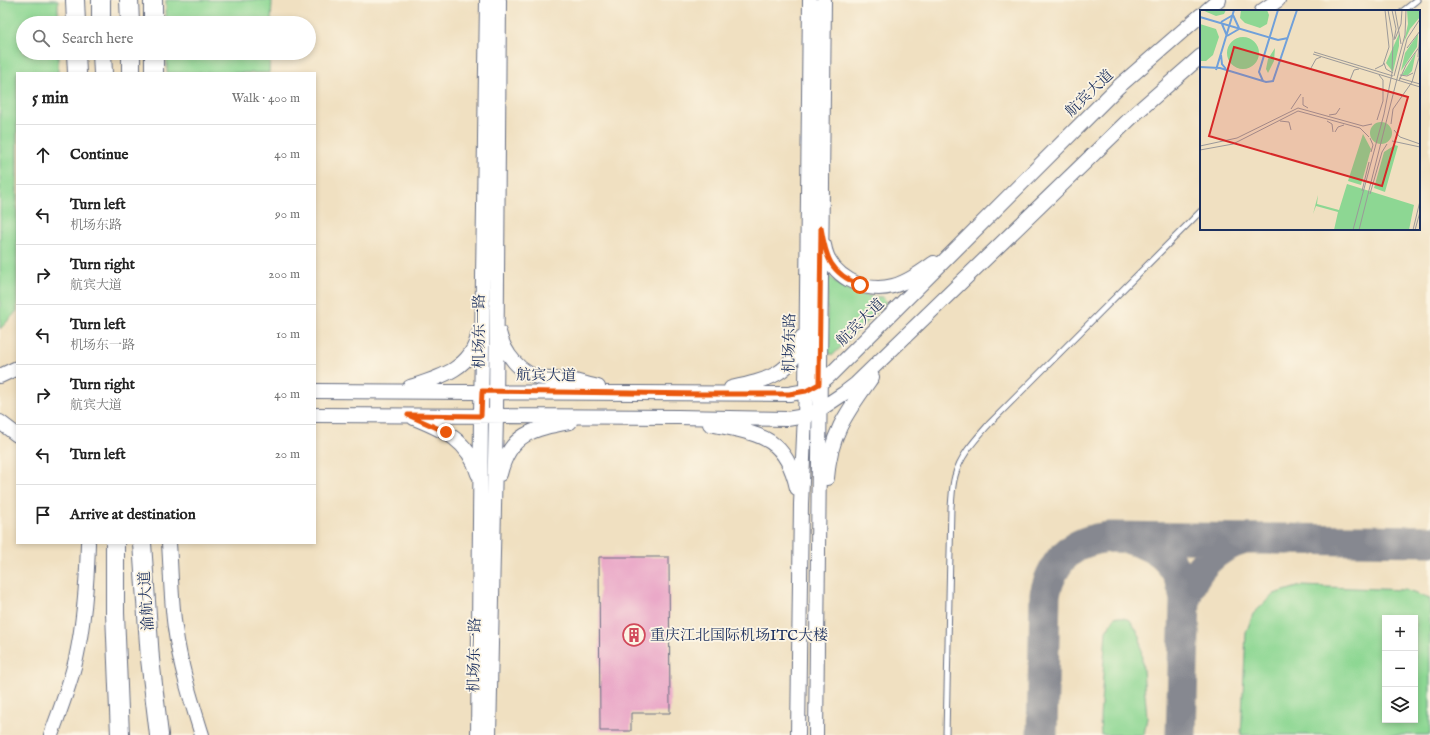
<!DOCTYPE html>
<html lang="en">
<head>
<meta charset="utf-8">
<style>
  :root { --surface:#fff; --page:#f2f2f2; --text:#222; --muted:#767676; --line:#e0e0e0 }
  body { margin:0; font-family:"IM FELL English","Noto Serif SC",serif; background:var(--page); color:var(--text) }
  .controls { position:absolute; right:12px; bottom:12px; display:grid; overflow:hidden; border-radius:0px; box-shadow:0 2px 6px #0003 }
  .controls button { width:36px; height:36px; display:grid; place-items:center; padding:0; border:0; border-bottom:1px solid var(--line); background:var(--surface); color:var(--text); font:20px sans-serif }
  .stop { position:absolute; width:12px; height:12px; margin:-9px; border:3px solid #ea580c; border-radius:50%; background:#fff }
  .stop.end { background:#ea580c; border-color:#fff; box-shadow:0 1px 4px #0008 }
  .list { margin:0; padding:0; list-style:none }
  h2 { display:flex; justify-content:space-between; align-items:center; height:52px; margin:0; padding:0 16px; font-size:17px }
  h2 small { font-size:13px; font-weight:400; color:var(--muted) }
  .list li { display:grid; grid-template-columns:26px 1fr auto; gap:12px; align-items:center; box-sizing:border-box; height:60px; padding:0 16px; border-top:1px solid var(--line) }
  .list b { display:block; font-size:15px; white-space:nowrap }
  .list p { margin:0; font-size:13px; white-space:nowrap; color:var(--muted) }
  .list em { font-size:13px; font-style:normal; color:var(--muted) }
  .icon { flex:none; width:22px; height:22px; fill:none; stroke:currentColor; stroke-width:2; stroke-linecap:round; stroke-linejoin:round }
  .map { position:relative; flex:none; width:1430px; height:735px; overflow:hidden }
  .search { position:absolute; background:var(--surface); box-shadow:0 2px 6px #0003; left:16px; top:16px; width:300px; height:44px; display:flex; align-items:center; gap:10px; box-sizing:border-box; padding:0 14px; border-radius:22px; color:var(--muted); font-size:15px }
  .panel { position:absolute; background:var(--surface); box-shadow:0 2px 6px #0003; left:16px; top:72px; width:300px; height:472px; border-radius:0px }
  .map>svg:first-child { display:block }
  .green { fill:#8dd793; stroke:#548378; fill-rule:evenodd }
  .lines { fill:none; stroke-linecap:round; stroke-linejoin:round }
  .taxiway { stroke:#868890; stroke-width:31 }
  .building { fill:#eaa9c8 }
  .lane-casing { stroke:#666d81; stroke-width:7 }
  .secondary-casing { stroke:#666d81; stroke-width:16 }
  .highway-casing { stroke:#666d81; stroke-width:20 }
  .lane { stroke:#fff; stroke-width:5 }
  .secondary { stroke:#fff; stroke-width:14 }
  .highway { stroke:#fff; stroke-width:18 }
  .route { stroke:#ea580c; stroke-width:5 }
  .labels { text-anchor:middle; stroke-width:3.5; stroke-linejoin:round; paint-order:stroke }
  .street-label { font-size:15px; fill:#1b2f5e; stroke:#fcf5e5 }
  .poi-label { font-size:15px; fill:#1b2f5e; stroke:#fcf5e5; text-anchor:start }
  .inset-river { fill:none; stroke:#70a0da; stroke-width:2 }
  .inset-road { fill:none; stroke:#9b9999; stroke-width:1 }
  .view { fill:#d62828; fill-opacity:0.15; stroke:#d62828; stroke-width:2 }
  .inset-edge { fill:none; stroke:#1b2f5e; stroke-width:2 }
</style>
</head>
<body>
<div class="map">
<svg width="1430" height="735" viewBox="0 0 1430 735">
  <rect width="100%" height="100%" fill="#fcf5e5"/>
  <filter id="ink" filterUnits="userSpaceOnUse"><feTurbulence type="fractalNoise" baseFrequency=".025" numOctaves="2"/><feDisplacementMap in="SourceGraphic" scale="8" xChannelSelector="R" yChannelSelector="G"/><feConvolveMatrix kernelMatrix="1 2 1 2 8 2 1 2 1" color-interpolation-filters="sRGB"/></filter>
  <filter id="wash" filterUnits="userSpaceOnUse"><feTurbulence type="fractalNoise" baseFrequency=".012" numOctaves="4" result="noise"/><feDisplacementMap in="SourceGraphic" scale="16" xChannelSelector="R" yChannelSelector="G"/><feGaussianBlur stdDeviation="0.9" result="paint"/><feColorMatrix in="noise" values="0 0 0 0 0 0 0 0 0 0 0 0 0 0 0 0 0 1.4 0 .05"/><feComposite in="paint" operator="in"/></filter>
  <g filter="url(#wash)">
    <rect width="100%" height="100%" fill="#f0e0c1"/>
    <path class="green" d="M0,0H58V23H23V53H58V73H17V311L0,329Z
      M166,0H272L271,23H166Z
      M167,53H270L269,73H167Z
      M828,277H830C845,291 862,297 883,297L886,303L833,355L826,352Z
      M1301,586L1405,590L1430,599V735H1241L1246,633L1253,614L1274,594ZM1385,618H1415V720H1385Z
      M1116,616L1130,620L1140,636L1147,717L1144,735H1101L1100,718L1106,631Z"/>
    <g class="lines">
      <path class="taxiway" d="M1130,539C1162,548 1181,566 1185,600L1181,735
        M1185,600C1193,570 1214,547 1245,539
        M1042,735L1045,594C1053,559 1074,540 1110,537L1430,541"/>
    </g>
    <g id="blocks">
      <path class="building" d="M599,557H669L670,713H631V731H600Z"/>
    </g>
  </g>
  <g filter="url(#ink)">
    <use href="#blocks" fill-opacity="0" stroke="#666d81" stroke-width="1"/>
    <g class="lines">
      <g class="lane-casing">
        <path id="lane" d="M1403,11L1417,0
          M946,735L951,507C952,497 952,486 955,476C960,456 975,440 989,424L1201,211"/>
      </g>
      <g class="secondary-casing">
        <path id="secondary" d="M1206,11L1219,0
          M1262,11L1278,0
          M824,245C829,276 864,294 893,286C908,282 921,272 934,263
          M499,332C504,353 520,375 543,378C552,380 562,379 571,380C580,382 589,385 598,387
          M0,376L17,368
          M410,387C438,378 472,369 478,335
          M731,388C764,381 794,375 802,337
          M315,391L789,394L806,391L819,384L830,375L1117,88L1201,15
          M315,415L678,417L787,419L805,416L819,410L843,394L856,384L1136,113L1201,56
          M414,418C443,430 469,440 478,474
          M0,422L17,435
          M710,424C757,434 785,434 797,488
          M500,474C510,433 533,429 570,422
          M827,478C830,434 847,412 872,377
          M169,543C171,571 171,600 175,628C180,665 191,700 202,735
          M51,735C60,710 70,685 76,659C84,622 87,581 88,543
          M478,735L481,415L487,0
          M489,735L496,416L499,0
          M798,735L801,504L806,391L810,0
          M816,735L824,0"/>
      </g>
      <g class="highway-casing">
        <path id="highway" d="M75,0L76,23
          M101,0V23
          M129,0L130,23
          M153,0V23
          M76,53L77,73
          M102,53L103,73
          M131,53V73
          M154,53V73
          M115,543V613L120,735
          M142,543L150,659L159,735"/>
      </g>
      <use href="#lane" class="lane"/>
      <use href="#secondary" class="secondary"/>
      <use href="#highway" class="highway"/>
    </g>
  </g>
  <g class="lines" filter="url(#ink)">
    <path class="route" d="M446,432L408,415L481,416L482,391L701,394H789L806,391L819,384L821,228C826,258 830,273 860,285"/>
  </g>
  <defs>
    <g id="building-ring" transform="scale(1.15)"><circle r="9.5" fill="#fcf5e5" stroke="#d1495b" stroke-width="1.5"/><path d="M-4-6H4V6H1V3H-1V6H-4ZM-2.5-4.3h1.7v1.8h-1.7ZM.8-4.3h1.7v1.8H.8ZM-2.5-1h1.7V.8h-1.7ZM.8-1h1.7V.8H.8Z" fill="#d1495b"/></g>
  </defs>
  <g fill-rule="evenodd">
    <use href="#building-ring" x="634" y="635"/>
  </g>
  <g class="labels">
    <g class="street-label">
      <text transform="translate(1089 93) rotate(-44)" y="5">航宾大道</text>
      <text transform="translate(860 322) rotate(-45)" y="5">航宾大道</text>
      <text transform="translate(479 331) rotate(-90)" y="5">机场东一路</text>
      <text transform="translate(789 343) rotate(-89)" y="5">机场东路</text>
      <text transform="translate(546 375) rotate(1)" y="5">航宾大道</text>
      <text transform="translate(146 601) rotate(-94)" y="5">渝航大道</text>
      <text transform="translate(474 655) rotate(-89)" y="5">机场东一路</text>
    </g>
    <g class="poi-label">
      <text x="650" y="640">重庆江北国际机场ITC大楼</text>
    </g>
  </g>
  <g transform="translate(1200 10)">
    <rect width="220" height="220" fill="#f0e0c1"/>
    <path d="M2,0H26L24,4L16,6ZM41,0H67L69,5L67,14L60,18L45,13L40,8ZM207,0H220V7L210,19L204,32L208,14ZM0,14L16,19L19,27L13,45L6,51H0ZM199,24V36L193,62L186,53ZM218,24L217,37L201,61L205,43ZM27 43a16 16 0 1 1 32 0a16 16 0 1 1-32 0ZM75,38L74,51L68,63L66,59L68,49ZM216,42L212,61L208,65H202ZM170 123a11 11 0 1 1 22 0a11 11 0 1 1-22 0ZM163,124L171,139L161,175L148,171ZM195,135L198,136L185,182L174,178L184,142ZM147,174L214,195L209,220H134L138,202L116,196L113,204L118,185L117,194L139,200Z" fill="#8dd793"/>
    <path class="inset-river" d="M33,5L39,18M0,7L78,30L88,28M21,12L33,5M22,14L27,26M27,26L39,19M21,45L22,54L26,59M0,57L20,58L66,72L73,71L97,0M16,60L34,0M63,71L59,62L78,0"/>
    <path class="inset-road" d="M192,0L196,19L194,30M195,0L201,34M195,29L201,14L202,0M207,38L220,21M114,42L193,66M113,44L220,77M218,47L220,22M184,53L186,59L193,63M111,58L116,49L121,47M175,59L183,55L189,37L185,0M200,65L207,66L213,63M194,66L205,25L206,0M199,68L220,74M150,70L154,60L159,59M199,71L206,55L220,36M103,87V95L108,98M91,99L101,84M129,105L136,104L140,98M177,110L183,91V70L179,65M80,111L89,112L91,120M127,111L132,114L133,122M191,114L193,99L212,72L220,44M194,120L200,127L220,134M135,122L138,117L144,115M170,128L173,135L171,142M192,131L220,137M0,136L37,128L98,98L163,116L172,114M0,140L33,134L98,101L160,118L169,127M162,181L169,152M170,184L182,142L187,134M153,220L184,104L192,63L193,28L188,0M159,220L207,29L220,9M213,220L220,191M215,220L220,202"/>
    <path class="view" d="M34,37L208,87L182,176L9,126Z"/>
    <rect width="220" height="220" class="inset-edge"/>
  </g>
</svg>
<div class="controls">
<button>+</button>
<button>−</button>
<button><svg class="icon" aria-label="layers" viewBox="0 0 24 24"><path d="M12 4l9 5-9 5-9-5zM3 14l9 5 9-5"/></svg></button>
</div>
<div class="stop" style="left:860px;top:285px"></div>
<div class="stop end" style="left:446px;top:432px"></div>
<div class="search"><svg class="icon" aria-label="search" viewBox="0 0 24 24"><circle cx="10" cy="10" r="6"/><path d="M15 15l6 6"/></svg>Search here</div>
<section class="panel">
<h2>5 min<small>Walk · 400 m</small></h2>
<ul class="list">
<li><svg class="icon" aria-label="ahead" viewBox="0 0 24 24"><path d="M12 20V5M6 11l6-6 6 6"/></svg><div><b>Continue</b></div><em>40 m</em></li>
<li><svg class="icon" aria-label="left" viewBox="0 0 24 24"><path d="M17 20v-9H6M10 6l-5 5 5 5"/></svg><div><b>Turn left</b><p>机场东路</p></div><em>90 m</em></li>
<li><svg class="icon" aria-label="right" viewBox="0 0 24 24"><path d="M7 20v-9h11M14 6l5 5-5 5"/></svg><div><b>Turn right</b><p>航宾大道</p></div><em>200 m</em></li>
<li><svg class="icon" aria-label="left" viewBox="0 0 24 24"><path d="M17 20v-9H6M10 6l-5 5 5 5"/></svg><div><b>Turn left</b><p>机场东一路</p></div><em>10 m</em></li>
<li><svg class="icon" aria-label="right" viewBox="0 0 24 24"><path d="M7 20v-9h11M14 6l5 5-5 5"/></svg><div><b>Turn right</b><p>航宾大道</p></div><em>40 m</em></li>
<li><svg class="icon" aria-label="left" viewBox="0 0 24 24"><path d="M17 20v-9H6M10 6l-5 5 5 5"/></svg><div><b>Turn left</b></div><em>20 m</em></li>
<li><svg class="icon" aria-label="arrive" viewBox="0 0 24 24"><path d="M6 21V4h12l-3 4 3 4H6"/></svg><div><b>Arrive at destination</b></div></li>
</ul>
</section>
</div>
</body>
</html>
